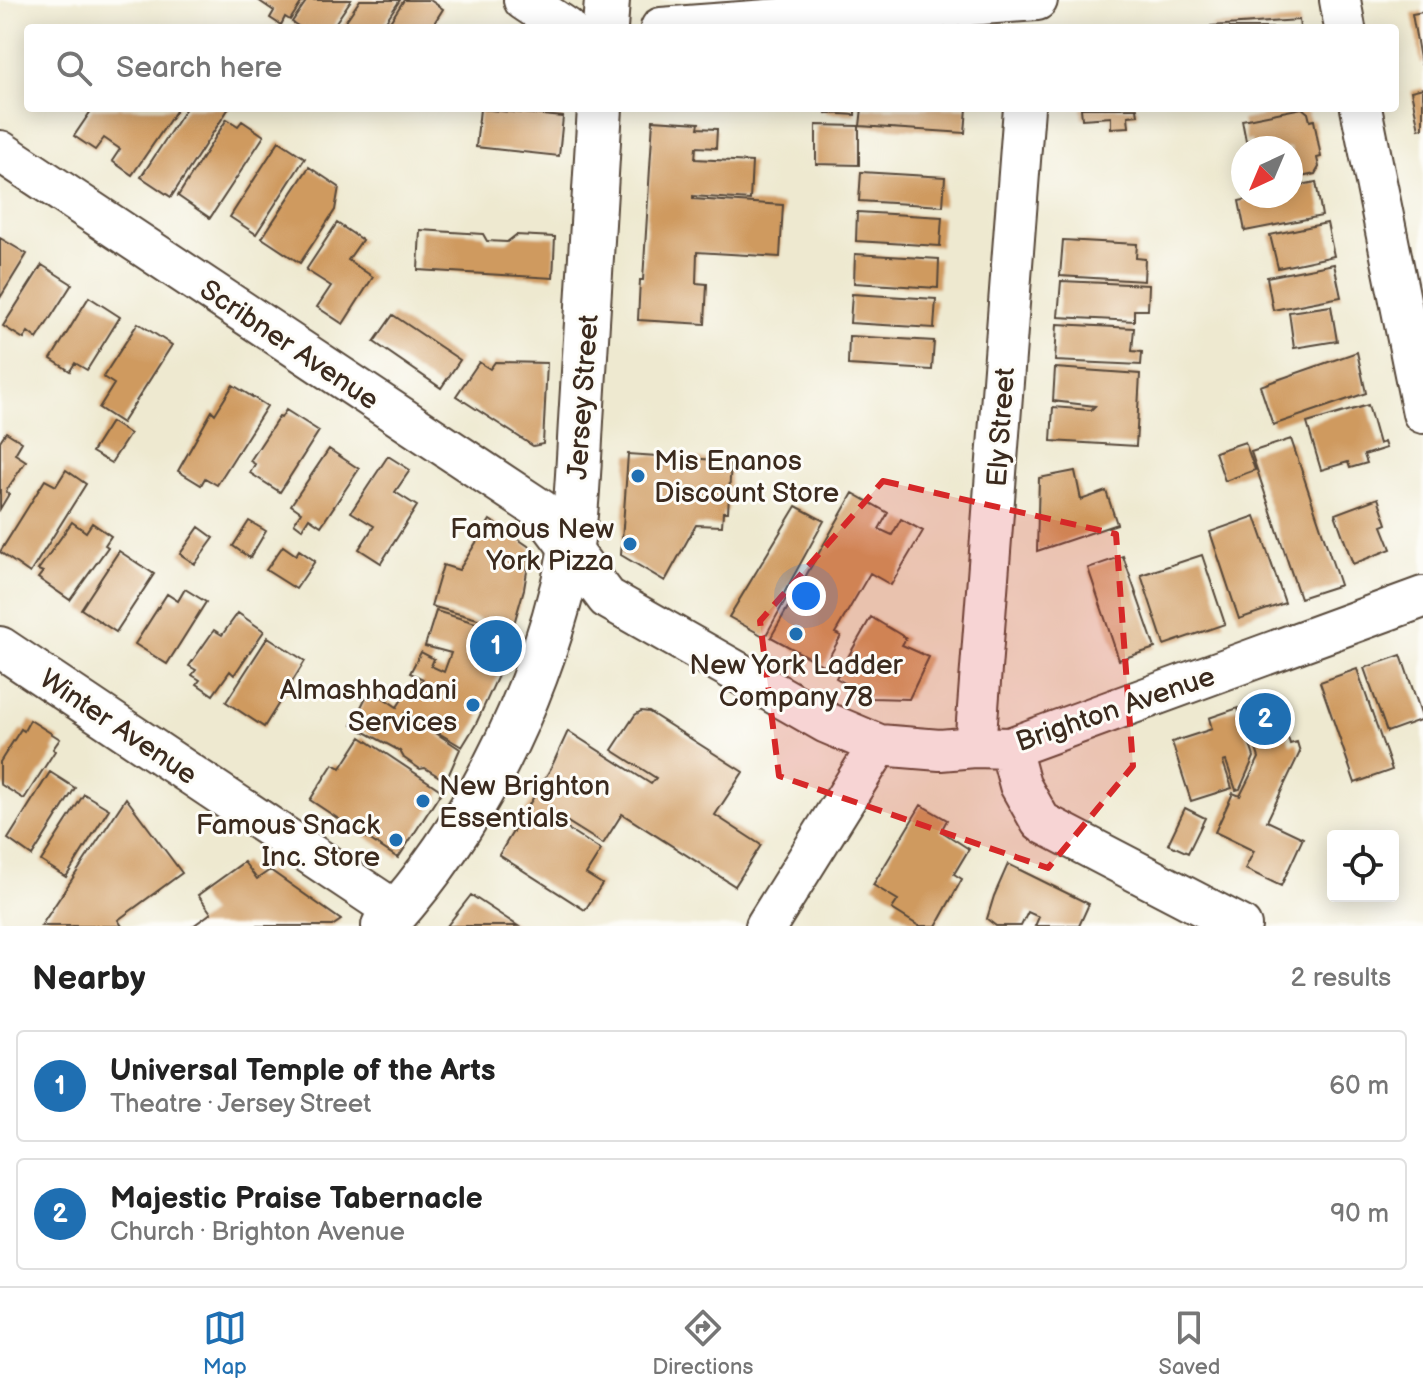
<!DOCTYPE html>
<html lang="en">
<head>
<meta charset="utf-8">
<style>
  :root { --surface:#fff; --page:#f6f6f6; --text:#222; --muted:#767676; --line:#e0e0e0; --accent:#1f6fb2 }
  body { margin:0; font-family:"Balsamiq Sans",sans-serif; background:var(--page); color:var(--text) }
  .controls { position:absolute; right:24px; bottom:24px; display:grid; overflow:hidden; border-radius:8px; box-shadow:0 4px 20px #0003 }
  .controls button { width:72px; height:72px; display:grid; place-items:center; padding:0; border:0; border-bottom:2px solid var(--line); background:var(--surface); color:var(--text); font:40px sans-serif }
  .compass { position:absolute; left:1231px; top:136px; width:72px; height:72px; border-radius:50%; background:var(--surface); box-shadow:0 4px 20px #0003; rotate:224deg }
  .you { position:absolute; left:806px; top:596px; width:28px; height:28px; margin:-20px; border:6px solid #fff; border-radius:50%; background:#1a73e8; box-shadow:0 0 0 12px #1a73e833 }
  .badge { display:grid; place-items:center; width:52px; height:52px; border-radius:50%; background:var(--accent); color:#fff; font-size:26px; font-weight:700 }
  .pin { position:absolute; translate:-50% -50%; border:4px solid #fff; box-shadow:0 2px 8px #0006 }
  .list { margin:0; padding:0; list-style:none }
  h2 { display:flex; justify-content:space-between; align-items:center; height:104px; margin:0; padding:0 32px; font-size:34px }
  h2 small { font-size:26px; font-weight:400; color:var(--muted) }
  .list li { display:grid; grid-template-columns:52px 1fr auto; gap:24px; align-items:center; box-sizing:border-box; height:112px; margin:0 16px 16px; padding:0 16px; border:2px solid var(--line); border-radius:8px }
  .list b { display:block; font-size:30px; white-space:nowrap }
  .list p { margin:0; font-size:26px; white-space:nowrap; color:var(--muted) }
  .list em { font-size:26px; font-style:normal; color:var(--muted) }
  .icon { flex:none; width:44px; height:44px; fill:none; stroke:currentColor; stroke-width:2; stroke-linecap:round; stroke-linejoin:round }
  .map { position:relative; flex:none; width:1423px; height:926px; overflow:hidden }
  .search { position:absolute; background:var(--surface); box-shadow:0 4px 20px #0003; left:24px; right:24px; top:24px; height:88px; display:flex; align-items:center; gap:20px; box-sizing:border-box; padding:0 28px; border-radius:8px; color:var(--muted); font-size:30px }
  .sheet { height:360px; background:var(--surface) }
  nav { display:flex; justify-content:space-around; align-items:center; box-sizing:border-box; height:112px; border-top:2px solid var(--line); background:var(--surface); font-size:22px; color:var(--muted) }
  nav a { display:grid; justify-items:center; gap:4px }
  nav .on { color:var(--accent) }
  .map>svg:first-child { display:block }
  .building { fill:#cf9a5e }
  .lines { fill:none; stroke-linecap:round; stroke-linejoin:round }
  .minor-casing { stroke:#564739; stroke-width:44 }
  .tertiary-casing { stroke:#564739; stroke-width:48 }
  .minor { stroke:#fff; stroke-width:40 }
  .tertiary { stroke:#fff; stroke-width:44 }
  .marked { fill:#d62828; fill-opacity:0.2; stroke:#d62828; stroke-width:6; stroke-dasharray:16 10; stroke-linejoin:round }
  .poi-dot { fill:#1f6fb2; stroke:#fdfcf7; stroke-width:3 }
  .labels { text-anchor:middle; stroke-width:6; stroke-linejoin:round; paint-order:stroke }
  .street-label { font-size:28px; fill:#3b2a1e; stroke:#fdfcf7 }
  .poi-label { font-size:28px; fill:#3b2a1e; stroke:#fdfcf7; text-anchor:end }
</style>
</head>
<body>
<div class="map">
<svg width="1423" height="926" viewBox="0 0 1423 926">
  <rect width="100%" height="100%" fill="#fdfcf7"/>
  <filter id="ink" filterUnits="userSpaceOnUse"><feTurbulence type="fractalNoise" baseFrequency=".0125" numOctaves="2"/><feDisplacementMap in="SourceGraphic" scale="16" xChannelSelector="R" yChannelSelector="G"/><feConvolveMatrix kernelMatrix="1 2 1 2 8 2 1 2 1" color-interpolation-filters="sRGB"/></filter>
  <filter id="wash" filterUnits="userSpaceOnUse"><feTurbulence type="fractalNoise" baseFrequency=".006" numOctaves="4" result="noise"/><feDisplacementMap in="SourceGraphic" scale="32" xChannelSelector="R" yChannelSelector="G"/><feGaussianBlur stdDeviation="1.8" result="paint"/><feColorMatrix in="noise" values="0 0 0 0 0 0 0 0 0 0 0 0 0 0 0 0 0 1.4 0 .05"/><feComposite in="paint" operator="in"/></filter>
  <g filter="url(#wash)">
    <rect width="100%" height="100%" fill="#eee9d0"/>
    <g id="blocks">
      <path class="building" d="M258,0H303L290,20L285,17L281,25L270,18L274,11Z
        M307,0H351L332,28H297L298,26L292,22Z
        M360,0H400L381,28H341Z
        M404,0H430L443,9L431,28H386Z
        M1423,12V64H1421L1412,14Z
        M1299,20L1300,28H1211V26Z
        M1423,88V128L1419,129L1411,91Z
        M93,108H178L132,175L112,161L120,149L104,138L95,150L74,136Z
        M186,108H229L171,197L141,177Z
        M827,108H855V115L826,113Z
        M862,108H967L965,133L860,126Z
        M1081,108H1137L1138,115L1128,116L1129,127L1111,128V117L1082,119Z
        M1302,108L1308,113L1310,121L1314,120L1321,157L1317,158L1319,167L1315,174L1291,179V148H1252L1251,140L1246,141L1242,120Z
        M480,109L563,117L559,156L476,147Z
        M227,119L238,126L242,121L264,136L210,218L178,196Z
        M653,120L699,123L698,128L717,129L716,148L696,147L695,159L752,162L750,200L693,196V199L783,205L780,257L697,252L696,283L707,284L705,324L638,320L640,280H643Z
        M816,125L859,126V165L816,164Z
        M279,141L305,158L256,234L230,217Z
        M309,167L339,187L335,210L300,263L262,238Z
        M861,172L945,177L943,206L859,201Z
        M1316,182L1322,216L1245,231L1239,201L1263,196H1291V187Z
        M857,212L942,217L940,246L856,241Z
        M337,223L362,240L348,260L373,277L343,324L317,307L331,286L306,270Z
        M1327,223L1334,256L1278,268L1270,235Z
        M420,230L483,234L487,241L507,242L516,235L555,237L553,278L418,270Z
        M0,238L27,254L0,298Z
        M1063,240L1137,244L1136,258L1145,259L1144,281L1060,276Z
        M855,254L939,259L938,288L854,283Z
        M1334,264L1341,297L1273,310L1267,277Z
        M42,265L72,284L37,339L28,332L24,339L3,326Z
        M1061,281L1149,285L1148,310H1134V321L1058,317Z
        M852,294L936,299L934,328L850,323Z
        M89,297L120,317L87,370L75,363L70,371L51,359Z
        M1331,306L1337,341L1294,348L1289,312Z
        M393,315L460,360L441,388L374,342Z
        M138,323L172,345L122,423L99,408L114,384L103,377Z
        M1057,324L1134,328L1132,351L1142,352L1141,365L1055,361Z
        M849,336L934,341L932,370L848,365Z
        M1357,352L1366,393L1273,425L1260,386Z
        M479,362L490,369L495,362L547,363L543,444L533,446L456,396Z
        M1055,368L1140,374L1136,446L1051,441L1053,407L1091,410L1095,406L1053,401Z
        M233,385L267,406L217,485L205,478L201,485L178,471L212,411L215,414Z
        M1368,405L1379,444L1384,442L1386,448L1364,455L1367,463L1350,468L1348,462L1321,470L1307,423Z
        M286,410L319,431L280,492L250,473L255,464L250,461L279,417L281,418Z
        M111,422L130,434L111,463L92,452Z
        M6,432L22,442L15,454L26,461L6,491L9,494L0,509V441Z
        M1291,439L1340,585L1300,598L1251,452Z
        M1245,442L1255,470L1225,481L1215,452Z
        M329,449L359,469L321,526L309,518L302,529L294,523L301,512L291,505Z
        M628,454L731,461L728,512H723L722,526L696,525L665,581L621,555Z
        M388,456L410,470L395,492L417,506L381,563L359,549L374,526L351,512Z
        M66,470L86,484L30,573L0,552L45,480L56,486Z
        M1075,471L1081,500L1106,491L1117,524L1037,551L1039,478Z
        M853,493L888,513L879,529L892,535L901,519L923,531L891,585L870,573L835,633L841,636L824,666L771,637Z
        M1378,498L1387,524L1382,526L1391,549L1353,564L1335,514Z
        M796,506L824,521L783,595L787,597L765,637L729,617Z
        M1255,516L1285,603L1239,619L1210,532Z
        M490,520L531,548L524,589L501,669L476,724L462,747L404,712L460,749L446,781L425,768L420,769L404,758L400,751L352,725L370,689L397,707L412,684L418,687L423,679L410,673L421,652L434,659L431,666L444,672L451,653L425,646L436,611L479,624L481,620L431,606L443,565L459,570Z
        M249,521L266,531L250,558L233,546Z
        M72,522L86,532L92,523L111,536L105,545L108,547L70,600L38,578L43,572L38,570Z
        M199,527L214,538L195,564L180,554Z
        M283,546L296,555L299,550L315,561L296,589L266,570Z
        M119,551L154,574L116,632L81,609Z
        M1202,555L1225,624L1164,645L1141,575Z
        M1123,556L1155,648L1119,660L1088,568Z
        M185,589L206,602L167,664L135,644L167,594L178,601Z
        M238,613L264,631L234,675L230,671L213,695L197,684L200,680L192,675L196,670L189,666L214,630L222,635Z
        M871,617L906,638L902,645L929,657L909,699L871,698L836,678Z
        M268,637L305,661L264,727L226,702Z
        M1401,655L1423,719L1387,732L1364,668Z
        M1357,669L1392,770L1355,783L1320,682Z
        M1274,694L1290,744L1297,742L1300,752L1267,821L1303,838L1281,886L1245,869L1254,851L1215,832L1233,793L1240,796L1259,758L1242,705Z
        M1238,708L1254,757L1240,789L1236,790L1226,761L1223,762L1232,788L1191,801L1172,742L1212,729L1209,718Z
        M641,711L649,712L743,772L715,815L761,845L735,886L622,814L603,844L566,821L563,826L601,850L586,874L602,884L585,910L499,855L551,768L568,731L651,784L656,778L612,750L635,715Z
        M30,720L60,739L53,749L55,751L24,799L0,784V762L21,729L24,731Z
        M361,737L442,791L398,858L310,800L333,764L341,768Z
        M50,772L75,788L32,856L8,839Z
        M84,794L109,809L66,877L41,861Z
        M126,798L182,873L118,920L122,926H41Z
        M921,805L947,820L941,831L969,849L954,874L962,879L936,926H919L892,909L898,900L873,885Z
        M1185,808L1205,818L1188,853L1168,844Z
        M244,862L257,879L270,870L341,920L332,926H193L211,913L198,895Z
        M1008,864L1089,904L1079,926H1035L1039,917L1028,912L1021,926H996L987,919L994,896Z
        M471,895L518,926H447Z"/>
    </g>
  </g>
  <g filter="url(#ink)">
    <use href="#blocks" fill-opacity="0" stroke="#564739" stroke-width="2"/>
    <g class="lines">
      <g class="minor-casing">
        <path id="minor" d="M524,0L566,28
          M1340,0L1345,28
          M661,28L1037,0
          M1361,108L1423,413
          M0,151L541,510L607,598L827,723L879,745L940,750L975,747L1010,748L1423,597
          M0,647L397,912
          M975,747L1024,108
          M1010,748L1020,785L1041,822L1241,926
          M766,926L879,745"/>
      </g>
      <g class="tertiary-casing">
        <path id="tertiary" d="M605,28L607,0
          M384,926C471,831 532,710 563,586C578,528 578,464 582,405C588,306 594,207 600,108"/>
      </g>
      <use href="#minor" class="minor"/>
      <use href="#tertiary" class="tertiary"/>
    </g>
  </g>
  <path class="marked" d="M883,481L1116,534L1133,766L1048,868L779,776L760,621Z"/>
  <g class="poi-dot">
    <circle cx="638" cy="476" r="8"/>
    <circle cx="630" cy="544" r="8"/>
    <circle cx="796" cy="634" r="8"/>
    <circle cx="473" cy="705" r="8"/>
    <circle cx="423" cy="801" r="8"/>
    <circle cx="396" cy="840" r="8"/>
  </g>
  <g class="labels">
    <g class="street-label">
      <text transform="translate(290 344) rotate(34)" y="10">Scribner Avenue</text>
      <text transform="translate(582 397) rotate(-86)" y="10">Jersey Street</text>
      <text transform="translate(1000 427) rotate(-86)" y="10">Ely Street</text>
      <text transform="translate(1115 708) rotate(-19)" y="10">Brighton Avenue</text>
      <text transform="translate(119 726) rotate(34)" y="10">Winter Avenue</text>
    </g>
    <g class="poi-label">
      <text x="654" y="470" text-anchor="start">Mis Enanos<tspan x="654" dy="32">Discount Store</tspan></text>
      <text x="614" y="538">Famous New<tspan x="614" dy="32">York Pizza</tspan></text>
      <text x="796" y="674" text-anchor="middle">New York Ladder<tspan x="796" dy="32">Company 78</tspan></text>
      <text x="457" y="699">Almashhadani<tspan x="457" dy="32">Services</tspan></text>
      <text x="439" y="795" text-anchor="start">New Brighton<tspan x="439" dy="32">Essentials</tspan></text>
      <text x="380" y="834">Famous Snack<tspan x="380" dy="32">Inc. Store</tspan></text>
    </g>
  </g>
</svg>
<div class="controls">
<button><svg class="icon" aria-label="locate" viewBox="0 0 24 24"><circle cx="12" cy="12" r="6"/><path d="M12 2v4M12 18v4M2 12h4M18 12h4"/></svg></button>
</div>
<svg class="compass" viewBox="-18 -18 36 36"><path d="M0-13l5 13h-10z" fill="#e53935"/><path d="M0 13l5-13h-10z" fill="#767676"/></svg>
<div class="you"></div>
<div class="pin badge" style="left:496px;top:646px">1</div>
<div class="pin badge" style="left:1265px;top:719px">2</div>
<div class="search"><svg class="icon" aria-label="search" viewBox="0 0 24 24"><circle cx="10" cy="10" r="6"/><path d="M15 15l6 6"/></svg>Search here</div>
</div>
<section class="sheet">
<h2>Nearby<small>2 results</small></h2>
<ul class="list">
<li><span class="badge">1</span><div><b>Universal Temple of the Arts</b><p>Theatre · Jersey Street</p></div><em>60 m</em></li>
<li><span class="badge">2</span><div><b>Majestic Praise Tabernacle</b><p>Church · Brighton Avenue</p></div><em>90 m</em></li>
</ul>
</section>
<nav>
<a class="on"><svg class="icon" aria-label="map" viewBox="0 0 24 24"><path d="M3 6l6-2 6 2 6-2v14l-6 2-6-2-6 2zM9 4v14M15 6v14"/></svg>Map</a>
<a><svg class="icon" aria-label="directions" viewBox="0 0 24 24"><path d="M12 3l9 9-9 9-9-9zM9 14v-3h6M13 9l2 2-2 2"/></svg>Directions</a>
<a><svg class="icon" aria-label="saved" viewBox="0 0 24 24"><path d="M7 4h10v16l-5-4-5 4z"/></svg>Saved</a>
</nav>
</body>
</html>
